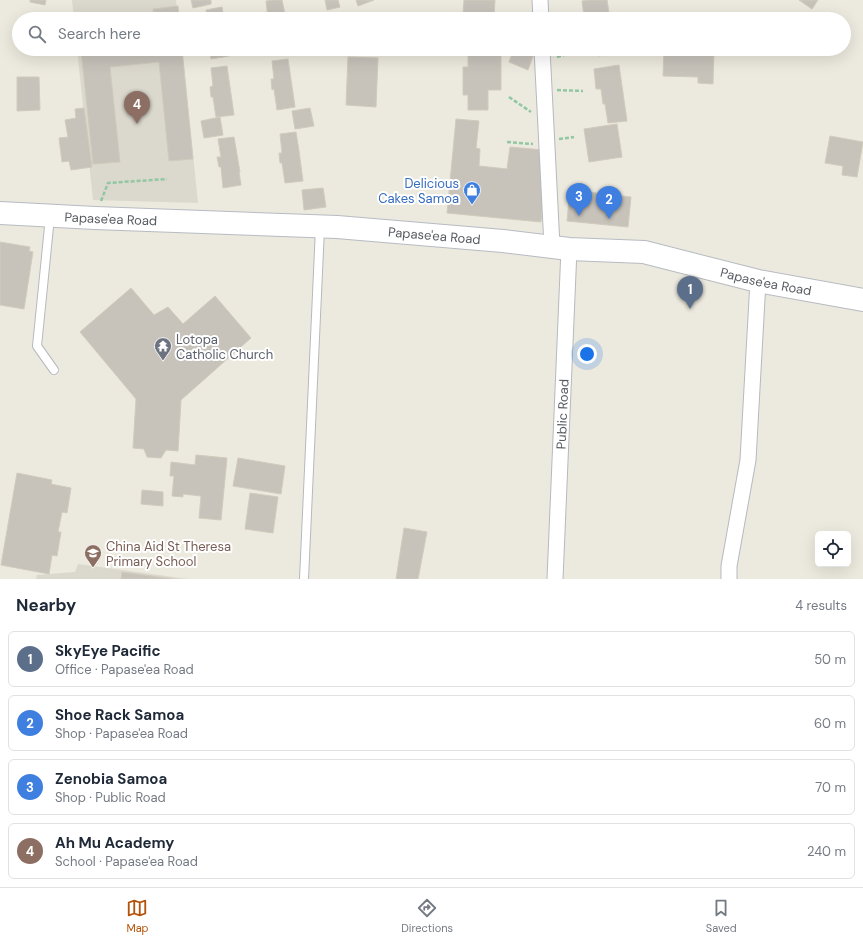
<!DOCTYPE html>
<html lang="en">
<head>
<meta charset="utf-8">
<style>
  :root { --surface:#fff; --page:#f2f2f3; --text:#1f2937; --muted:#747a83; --line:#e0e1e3; --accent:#b45309 }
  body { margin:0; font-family:"DM Sans",sans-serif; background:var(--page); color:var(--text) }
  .controls { position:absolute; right:12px; bottom:12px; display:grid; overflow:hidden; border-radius:6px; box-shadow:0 4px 16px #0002 }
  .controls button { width:36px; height:36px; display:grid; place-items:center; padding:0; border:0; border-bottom:1px solid var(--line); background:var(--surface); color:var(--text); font:20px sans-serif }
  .you { position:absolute; left:587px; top:354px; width:14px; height:14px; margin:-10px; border:3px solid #fff; border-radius:50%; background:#1a73e8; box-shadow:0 0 0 6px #1a73e833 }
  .badge { display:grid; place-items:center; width:26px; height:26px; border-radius:50%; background:var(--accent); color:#fff; font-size:13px; font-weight:700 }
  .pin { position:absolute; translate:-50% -33px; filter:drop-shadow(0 1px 2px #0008) }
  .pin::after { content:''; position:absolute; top:21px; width:14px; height:12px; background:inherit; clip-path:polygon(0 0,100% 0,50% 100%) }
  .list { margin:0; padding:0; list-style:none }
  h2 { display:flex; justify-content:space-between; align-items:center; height:52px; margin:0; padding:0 16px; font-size:17px }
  h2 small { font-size:13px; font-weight:400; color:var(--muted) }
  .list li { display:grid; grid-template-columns:26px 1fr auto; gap:12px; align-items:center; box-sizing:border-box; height:56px; margin:0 8px 8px; padding:0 8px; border:1px solid var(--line); border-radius:6px }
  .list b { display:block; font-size:15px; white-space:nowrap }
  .list p { margin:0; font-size:13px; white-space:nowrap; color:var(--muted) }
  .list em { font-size:13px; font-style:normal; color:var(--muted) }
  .icon { flex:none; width:22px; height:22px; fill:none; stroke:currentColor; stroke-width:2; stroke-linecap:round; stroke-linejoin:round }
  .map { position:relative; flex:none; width:863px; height:579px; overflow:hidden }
  .search { position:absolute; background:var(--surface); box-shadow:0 4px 16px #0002; left:12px; right:12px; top:12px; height:44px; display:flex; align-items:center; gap:10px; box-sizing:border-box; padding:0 14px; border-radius:22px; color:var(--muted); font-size:15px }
  .sheet { height:308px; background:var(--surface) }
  nav { display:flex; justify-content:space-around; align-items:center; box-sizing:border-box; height:56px; border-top:1px solid var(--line); background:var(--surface); font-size:11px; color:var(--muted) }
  nav a { display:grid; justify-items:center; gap:2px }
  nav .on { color:var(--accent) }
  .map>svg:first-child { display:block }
  .education { fill:#dbd8cd }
  .building { fill:#c7c3bb; stroke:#d1cbbc }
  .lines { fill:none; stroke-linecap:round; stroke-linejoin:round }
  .service-casing { stroke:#b7b9bf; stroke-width:10 }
  .minor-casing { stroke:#b7b9bf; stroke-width:17 }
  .secondary-casing { stroke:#b7bbc2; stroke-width:24 }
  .path { stroke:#91c7a2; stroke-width:2.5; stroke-dasharray:4 2; stroke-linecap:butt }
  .service { stroke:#fff; stroke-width:8 }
  .minor { stroke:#fff; stroke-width:15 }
  .secondary { stroke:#fff; stroke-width:22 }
  .labels { text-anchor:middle; stroke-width:4; stroke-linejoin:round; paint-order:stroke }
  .shop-label { font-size:13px; fill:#366cbe; stroke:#fff; text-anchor:end }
  .street-label { font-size:13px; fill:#575b61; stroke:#fff }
  .worship-label { font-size:13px; fill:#5b616d; stroke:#fff; text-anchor:start }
  .education-label { font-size:13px; fill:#785e54; stroke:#fff; text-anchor:start }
</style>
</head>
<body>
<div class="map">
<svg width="863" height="579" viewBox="0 0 863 579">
  <rect width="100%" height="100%" fill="#ece9de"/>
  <path class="education" d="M72,0H176L178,19H74Z
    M77,49H182L198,203L93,200Z
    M78,564L188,579H36L37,575L75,572Z"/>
  <path class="building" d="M30,0H46L45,5L30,2Z
    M191,0H211V4L193,8Z
    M274,0H282L286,19H268L266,1Z
    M325,0H338L340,7L327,10Z
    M356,0H374L358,6Z
    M464,0H495L494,16L463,13Z
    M589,0H607L610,19H592V15L584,16L582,1Z
    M799,0H818L812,9Z
    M178,6L179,19H154L153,9Z
    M222,7L224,19H207L206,10Z
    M91,49H182L193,159L169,161L159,62L110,67L120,162L93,164L81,50Z
    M210,49H228L229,56L211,59Z
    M468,49H501V90H488V110H468V95H463V67H468Z
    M514,49L533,56L528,70L509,62Z
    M589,49H615L616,53L598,56V53L590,54Z
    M664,49H714L713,84L698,83V77L663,76Z
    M348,57L378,58L376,107L346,105Z
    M288,59L295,107L277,110L274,89L272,90L271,79H274L272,61Z
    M619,65L627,121L608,123L605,104H603L601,89H596L594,69Z
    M227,66L234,115L216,117L213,97H211L210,87L213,86L211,68Z
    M17,77H39L40,110L17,111Z
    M84,108L92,167L71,170L69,161L62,162L59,138L68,137L65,120L76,118L75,109Z
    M310,108L314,126L295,129L292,111Z
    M220,117L223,135L204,138L201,121Z
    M456,119L479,121L476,148L480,149L479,166L507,169L510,147L543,150L541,178L545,179L541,222L447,213Z
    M617,124L622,157L589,162L584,129Z
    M296,132L299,151L303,181L285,183L282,163H280L279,153H282L280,134Z
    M830,136L863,142L857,177L842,175L843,166L825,163Z
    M234,137L240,172H239L241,185L223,188L221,167H219L217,157H221L218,139Z
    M323,188L326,207L304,210L302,190Z
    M570,190L631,197L628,227L567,221Z
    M0,242L30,247L29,251L33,252L24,309L0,305Z
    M131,288L154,315L168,307L183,324L215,296L251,338L181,400L178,451L166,450L161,458L147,457L144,449L133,448L136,399L80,332Z
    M196,455L227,458L221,520L199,518L201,496L183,494V497L172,496L174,476H170L171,462L195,465Z
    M238,458L285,466L281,494L233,486Z
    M17,473L52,480L51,484L71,488L67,513L62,512L58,532H61L57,556L52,555L49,574L1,565Z
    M142,490L163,492V506L141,504Z
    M250,493L278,497L273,533L245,529Z
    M404,528L427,532L418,579H396Z
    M122,572L173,579H121Z"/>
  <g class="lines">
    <g class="service-casing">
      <path id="service" d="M50,217L37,346L54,370
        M304,579L320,228"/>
    </g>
    <g class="minor-casing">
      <g id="minor">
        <path d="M540,0L541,19"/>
        <path d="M542,49L552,246"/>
        <path id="s1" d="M555,579L569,249"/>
        <path d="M729,579V566L748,460L758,281"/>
      </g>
    </g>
    <g class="secondary-casing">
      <g id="secondary">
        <path id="s2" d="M0,213L95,218L337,227L503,241L569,249L644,252L758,281L863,300"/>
      </g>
    </g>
    <path class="path" d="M557,57L574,52
      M557,90L583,91
      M509,97L531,112
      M559,139L574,137
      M507,142L533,144
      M101,201L108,183L167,179"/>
    <use href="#service" class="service"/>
    <use href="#minor" class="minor"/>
    <use href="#secondary" class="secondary"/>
  </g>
  <defs>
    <g id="shop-pin" transform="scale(0.9)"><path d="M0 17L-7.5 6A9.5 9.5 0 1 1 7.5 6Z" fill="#3f7fe0" stroke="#fff"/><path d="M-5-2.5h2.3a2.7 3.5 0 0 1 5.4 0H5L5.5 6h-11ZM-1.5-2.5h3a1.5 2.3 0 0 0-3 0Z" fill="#fff"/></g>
    <g id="temple-pin" transform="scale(0.9)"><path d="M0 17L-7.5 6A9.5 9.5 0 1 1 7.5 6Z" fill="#6b7280" stroke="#fff"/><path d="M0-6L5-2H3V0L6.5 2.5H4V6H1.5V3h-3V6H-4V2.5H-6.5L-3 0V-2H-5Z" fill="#fff"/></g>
    <g id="school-pin" transform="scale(0.9)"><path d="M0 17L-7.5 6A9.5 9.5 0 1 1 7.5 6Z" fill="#8d6e63" stroke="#fff"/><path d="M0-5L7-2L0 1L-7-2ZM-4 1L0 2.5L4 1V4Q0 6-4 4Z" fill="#fff"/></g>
  </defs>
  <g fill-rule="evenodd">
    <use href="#shop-pin" x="472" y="190"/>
    <use href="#temple-pin" x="163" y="346"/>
    <use href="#school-pin" x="93" y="553"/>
  </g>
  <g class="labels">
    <g class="shop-label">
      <text x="459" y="188">Delicious<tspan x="459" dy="15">Cakes Samoa</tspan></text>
    </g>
    <g class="street-label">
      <text dy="5" stroke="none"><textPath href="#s2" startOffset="111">Papase'ea Road</textPath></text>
      <text dy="5" stroke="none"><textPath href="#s2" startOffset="435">Papase'ea Road</textPath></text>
      <text dy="5" stroke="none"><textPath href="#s2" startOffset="771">Papase'ea Road</textPath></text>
      <text dy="5" stroke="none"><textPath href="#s1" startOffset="165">Public Road</textPath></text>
    </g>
    <g class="worship-label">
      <text x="176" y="344">Lotopa<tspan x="176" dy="15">Catholic Church</tspan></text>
    </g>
    <g class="education-label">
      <text x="106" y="551">China Aid St Theresa<tspan x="106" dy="15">Primary School</tspan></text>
    </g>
  </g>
</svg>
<div class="controls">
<button><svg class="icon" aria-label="locate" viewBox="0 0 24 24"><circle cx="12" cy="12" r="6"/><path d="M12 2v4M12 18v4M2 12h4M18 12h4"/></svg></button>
</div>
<div class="you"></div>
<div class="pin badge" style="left:690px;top:309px;background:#5c6f8a">1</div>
<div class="pin badge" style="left:609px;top:219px;background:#3f7fe0">2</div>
<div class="pin badge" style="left:579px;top:216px;background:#3f7fe0">3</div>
<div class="pin badge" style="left:137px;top:124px;background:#8d6e63">4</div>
<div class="search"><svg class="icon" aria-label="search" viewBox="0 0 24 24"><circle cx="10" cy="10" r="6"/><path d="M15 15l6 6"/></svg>Search here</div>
</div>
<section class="sheet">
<h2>Nearby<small>4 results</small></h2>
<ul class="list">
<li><span class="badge" style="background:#5c6f8a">1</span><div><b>SkyEye Pacific</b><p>Office · Papase'ea Road</p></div><em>50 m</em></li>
<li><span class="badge" style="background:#3f7fe0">2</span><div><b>Shoe Rack Samoa</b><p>Shop · Papase'ea Road</p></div><em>60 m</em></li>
<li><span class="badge" style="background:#3f7fe0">3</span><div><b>Zenobia Samoa</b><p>Shop · Public Road</p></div><em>70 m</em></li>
<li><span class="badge" style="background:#8d6e63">4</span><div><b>Ah Mu Academy</b><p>School · Papase'ea Road</p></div><em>240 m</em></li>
</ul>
</section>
<nav>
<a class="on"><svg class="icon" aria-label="map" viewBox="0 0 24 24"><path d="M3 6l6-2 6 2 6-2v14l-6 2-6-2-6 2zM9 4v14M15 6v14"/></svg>Map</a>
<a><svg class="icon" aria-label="directions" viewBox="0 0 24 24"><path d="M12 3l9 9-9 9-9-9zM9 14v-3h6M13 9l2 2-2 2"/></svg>Directions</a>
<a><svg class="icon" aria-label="saved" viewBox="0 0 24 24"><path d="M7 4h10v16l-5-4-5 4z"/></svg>Saved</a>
</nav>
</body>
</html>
